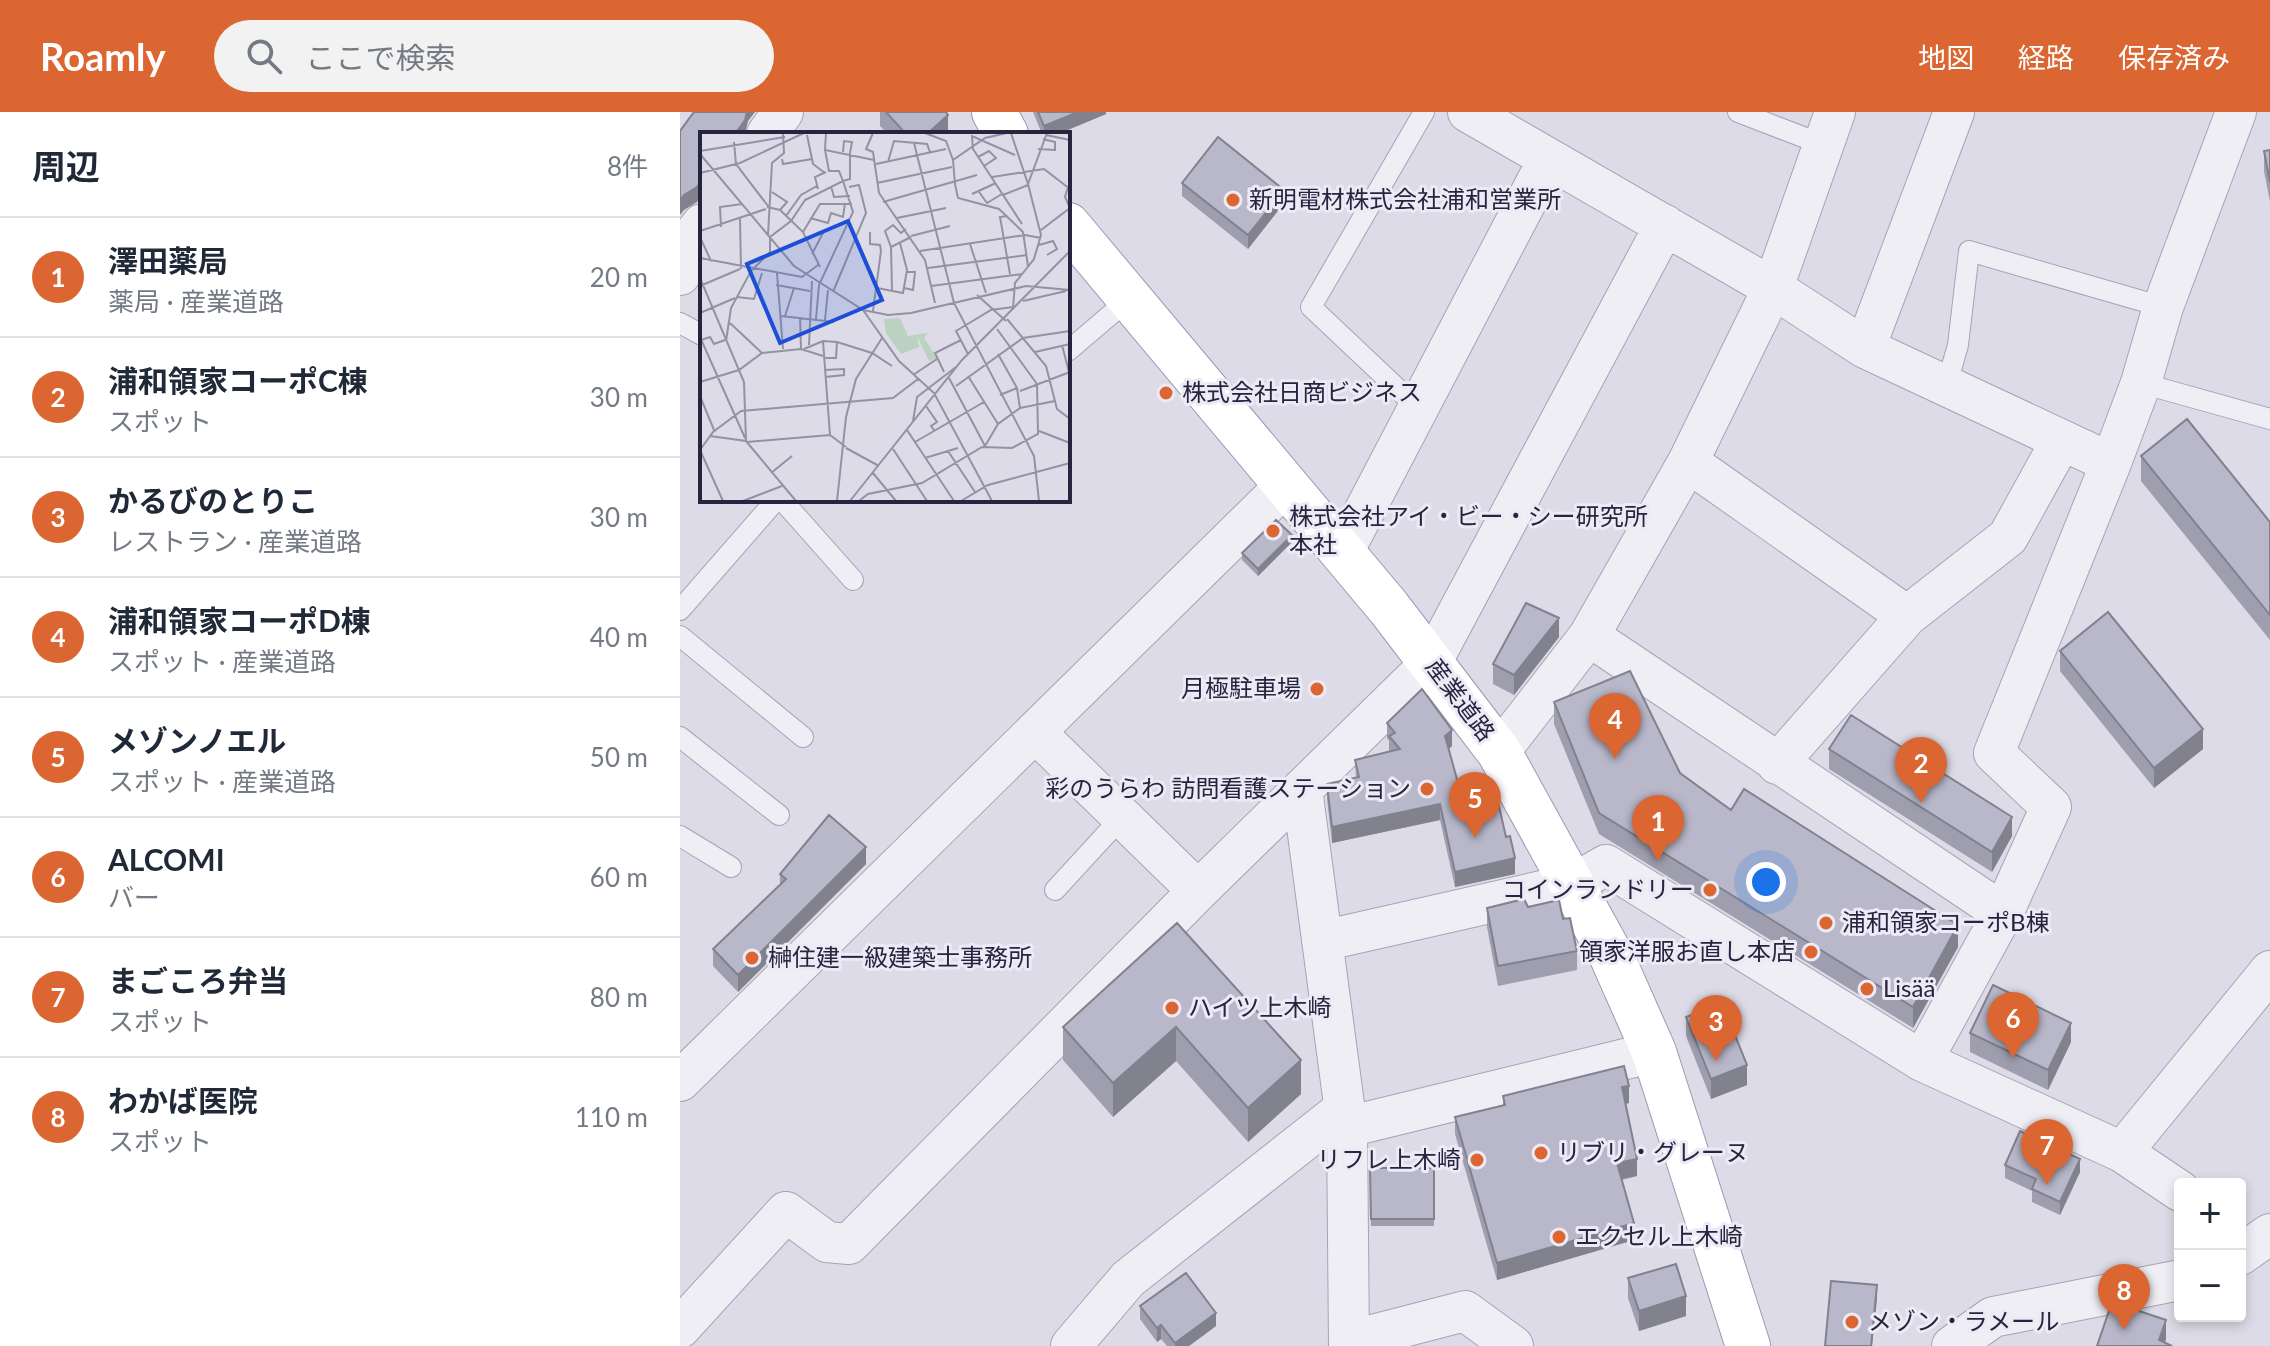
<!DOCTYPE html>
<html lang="ja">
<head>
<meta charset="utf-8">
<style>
  :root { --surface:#fff; --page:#f2f2f3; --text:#1f2937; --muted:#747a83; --line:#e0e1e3; --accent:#dc6631 }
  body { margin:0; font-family:Lato,"Noto Sans JP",sans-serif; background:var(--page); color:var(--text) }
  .controls { position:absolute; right:24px; bottom:24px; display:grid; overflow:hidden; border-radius:8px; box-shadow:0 4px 12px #0003 }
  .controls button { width:72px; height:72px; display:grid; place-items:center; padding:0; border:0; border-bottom:2px solid var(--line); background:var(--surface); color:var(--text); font:40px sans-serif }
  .you { position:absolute; left:1086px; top:770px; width:28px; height:28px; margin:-20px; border:6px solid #fff; border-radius:50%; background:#1a73e8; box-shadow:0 0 0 12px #1a73e833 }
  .badge { display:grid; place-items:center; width:52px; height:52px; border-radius:50%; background:var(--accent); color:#fff; font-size:26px; font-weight:700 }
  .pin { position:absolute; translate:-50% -66px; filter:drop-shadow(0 2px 4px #0008) }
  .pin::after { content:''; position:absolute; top:42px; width:28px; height:24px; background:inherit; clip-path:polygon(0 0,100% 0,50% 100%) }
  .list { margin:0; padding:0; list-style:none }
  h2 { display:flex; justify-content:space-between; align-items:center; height:104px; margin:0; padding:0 32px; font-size:34px }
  h2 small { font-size:26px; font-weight:400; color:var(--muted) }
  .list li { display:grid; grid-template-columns:52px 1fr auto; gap:24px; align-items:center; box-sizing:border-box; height:120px; padding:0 32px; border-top:2px solid var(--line) }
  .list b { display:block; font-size:30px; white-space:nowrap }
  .list p { margin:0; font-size:26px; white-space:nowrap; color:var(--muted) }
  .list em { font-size:26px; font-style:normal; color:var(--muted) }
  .icon { flex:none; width:44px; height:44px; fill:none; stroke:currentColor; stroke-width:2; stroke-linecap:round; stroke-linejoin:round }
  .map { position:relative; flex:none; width:1590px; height:1234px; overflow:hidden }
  header { display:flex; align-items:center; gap:48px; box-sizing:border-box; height:112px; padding:0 40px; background:var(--accent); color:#fff }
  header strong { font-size:38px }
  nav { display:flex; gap:44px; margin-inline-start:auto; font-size:28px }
  .search { width:560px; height:72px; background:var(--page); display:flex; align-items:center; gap:20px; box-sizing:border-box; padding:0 28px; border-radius:44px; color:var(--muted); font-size:30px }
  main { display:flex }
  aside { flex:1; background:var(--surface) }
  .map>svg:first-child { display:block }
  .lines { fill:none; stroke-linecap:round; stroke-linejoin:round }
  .service-casing { stroke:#a5a4b5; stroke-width:22 }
  .minor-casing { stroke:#a5a4b5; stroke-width:42 }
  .primary-casing { stroke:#9b99b4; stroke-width:46 }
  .service { stroke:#efeef5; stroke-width:20 }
  .minor { stroke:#efeef5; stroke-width:40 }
  .primary { stroke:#fff; stroke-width:44 }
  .wall { fill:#9f9eaf }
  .shaded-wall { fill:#82818e }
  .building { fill:#b9b8cb; stroke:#82818e; stroke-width:2 }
  .poi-dot { fill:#dc6631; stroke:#ebeaf5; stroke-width:3 }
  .labels { text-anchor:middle; stroke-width:6; stroke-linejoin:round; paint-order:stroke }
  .poi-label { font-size:24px; fill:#26243f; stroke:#ebeaf5; text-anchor:start }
  .street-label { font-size:24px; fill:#26243f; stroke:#ebeaf5 }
  .inset-road { fill:none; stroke:#9392a4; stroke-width:2 }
  .view { fill:#1d4ed8; fill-opacity:0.15; stroke:#1d4ed8; stroke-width:4 }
  .inset-edge { fill:none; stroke:#26243f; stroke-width:4 }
</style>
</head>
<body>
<header>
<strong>Roamly</strong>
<div class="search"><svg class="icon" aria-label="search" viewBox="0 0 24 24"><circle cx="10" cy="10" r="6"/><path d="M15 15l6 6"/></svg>ここで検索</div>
<nav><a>地図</a><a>経路</a><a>保存済み</a></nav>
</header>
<main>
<aside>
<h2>周辺<small>8件</small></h2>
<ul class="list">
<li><span class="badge">1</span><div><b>澤田薬局</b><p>薬局 · 産業道路</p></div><em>20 m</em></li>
<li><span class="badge">2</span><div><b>浦和領家コーポC棟</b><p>スポット</p></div><em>30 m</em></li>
<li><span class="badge">3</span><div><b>かるびのとりこ</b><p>レストラン · 産業道路</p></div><em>30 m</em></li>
<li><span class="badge">4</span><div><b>浦和領家コーポD棟</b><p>スポット · 産業道路</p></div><em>40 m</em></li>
<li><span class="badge">5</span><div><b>メゾンノエル</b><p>スポット · 産業道路</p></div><em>50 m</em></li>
<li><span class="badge">6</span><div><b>ALCOMI</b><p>バー</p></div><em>60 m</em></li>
<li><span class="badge">7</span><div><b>まごころ弁当</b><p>スポット</p></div><em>80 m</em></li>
<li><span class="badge">8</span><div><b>わかば医院</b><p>スポット</p></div><em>110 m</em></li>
</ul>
</aside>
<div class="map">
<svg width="1590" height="1234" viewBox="0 0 1590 1234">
  <rect width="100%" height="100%" fill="#dcdbe7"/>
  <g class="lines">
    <g class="service-casing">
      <path id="service" d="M1058,0L1144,33
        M0,211L22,223
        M388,239L449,187
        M1461,271L1590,307
        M1266,275L1278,233L1289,139L1483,195
        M738,296L631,195L744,0
        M102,388L173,468
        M0,498L96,388
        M0,524L123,625
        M0,625L99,703
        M0,724L51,755
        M375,778L442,705"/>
    </g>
    <g class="minor-casing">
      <path id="minor" d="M788,0L1093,176L1185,236L1431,351
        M87,22L103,0
        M0,163L6,133L22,112
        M1185,236L1274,0
        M1008,350L1227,504
        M663,440L868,48
        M909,524L1323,801
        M355,620L518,779
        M819,640L909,524L1008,350L1093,176L1155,0
        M1097,652L1227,504L1328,425L1381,329
        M622,677L667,1015L669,1234
        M642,829L893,772L926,753L1242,949L1442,1040L1500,1079
        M1242,949L1323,801L1371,695L1314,641L1431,351L1461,271L1483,195L1556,0
        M0,969L605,374
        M667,1015L974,940
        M1442,1040L1590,859
        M1560,1143L1590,1122
        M0,1216L106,1100L147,1130L169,1132L518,779L751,551L985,113
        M669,1229L785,1199L833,1234
        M391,1234L448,1167L664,997
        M1272,1234L1313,1205L1500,1168"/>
    </g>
    <g class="primary-casing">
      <path id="primary" d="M314,0L326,22
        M388,113L709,496L819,640L932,845L974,940L1068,1234"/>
    </g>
    <use href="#service" class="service"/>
    <use href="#minor" class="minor"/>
    <use href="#primary" class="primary"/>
  </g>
  <path class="wall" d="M200,0H266L268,22H208L200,14Z
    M353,0H426V2L378,22H362Z
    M1590,38V90L1584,59V39Z
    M502,71L604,91L568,137L502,84Z
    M1461,344L1590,410V528L1461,369Z
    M612,430L578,464L562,448V441Z
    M879,525L834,583L813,572V552Z
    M1380,539L1523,637L1474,676L1380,559Z
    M874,590L1000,661L1051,698L1278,835L1233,916L919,722L874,612Z
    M707,611L772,634L769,637L782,685L811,691L835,762L775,775L760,708L652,731L647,687V672L676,666L675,648L709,640V629L707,626Z
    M1149,637L1332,724L1312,760L1149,657Z
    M186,752L58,880L33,854V837L100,773V762Z
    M848,795L883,807L897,839V858L818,874L807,815V796Z
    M497,811L621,982L568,1030L496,949L433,1005L383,948V915Z
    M1006,905L1067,973L1031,987L1006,924Z
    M1290,921L1391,930L1368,978L1290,940Z
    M823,984L949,991L945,992L957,1064L942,1068L954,1128L817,1168L775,1022V1005L823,993Z
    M1325,1053L1400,1060L1380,1103L1352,1090V1079L1325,1066Z
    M690,1056H754V1114H691Z
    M948,1166L1006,1204L959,1219L948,1186Z
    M460,1194L536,1214L509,1234H487L481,1227L477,1230L460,1207Z"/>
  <path class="shaded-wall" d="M67,0H75L68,9L65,22H55Z
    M398,0H426V2L378,22H364V14Z
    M268,3V22H247Z
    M22,69V83L17,90L4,98L0,103V88L4,83Z
    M604,78V91L568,137V123Z
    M612,423V430L578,464V457Z
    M879,506V525L834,583V563Z
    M1523,617V637L1474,676V656Z
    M772,618V634L765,640V624Z
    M760,692V708L652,731V715Z
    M1332,705V724L1312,760V740Z
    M186,735V752L58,880V863Z
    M835,746V762L775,775V760Z
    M1278,813V835L1233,916V895Z
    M1391,911V930L1368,978V958Z
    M496,915V949L433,1005V971Z
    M621,948V982L568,1030V996Z
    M1067,953V973L1031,987V967Z
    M949,974V991L942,993V975Z
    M957,1047V1064L937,1068V1051Z
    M1400,1047V1060L1380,1103V1090Z
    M954,1111V1128L817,1168V1151Z
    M1197,1173V1187L1192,1234H1191Z
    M1006,1184V1204L959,1219V1199Z
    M536,1201V1214L509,1234H495V1231Z
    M1486,1208V1227L1484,1234L1479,1228Z
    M481,1213V1227L477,1230V1216Z"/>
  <path class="building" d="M14,0H67L65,8L55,22H22V69L17,75L4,83L0,88V19Z
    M206,0H266L268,3L247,22H226Z
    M358,0H398L364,14Z
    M538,25L604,78L568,123L502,71Z
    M1590,38V70L1584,39Z
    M1507,307L1590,410V503L1461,344Z
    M596,408L612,423L578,457L562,441Z
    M846,491L879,506L834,563L813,552Z
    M1428,500L1523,617L1474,656L1380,539Z
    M950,559L1000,661L1051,698L1064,677L1278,813L1233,895L919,701L874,590Z
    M742,577L772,618L765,624L782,685L809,679L811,691L818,690L826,725L830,724L835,746L775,760L760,692L652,715L647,672L679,665L675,648L720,637L709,624L715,621L707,611Z
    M1171,603L1332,705L1312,740L1149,637Z
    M149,703L186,735L58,863L33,837L106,767L100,762Z
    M844,787L848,795L879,788L883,807L890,806L897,839L818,854L807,796Z
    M497,811L621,948L568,996L496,915L433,971L383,915Z
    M1313,873L1391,911L1368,958L1290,921Z
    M1042,891L1067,953L1031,967L1006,905Z
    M944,954L949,974L942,975L957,1047L937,1051L954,1111L817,1151L775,1005L825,993L823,984Z
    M1340,1019L1400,1047L1380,1090L1352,1077L1356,1067L1325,1053Z
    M690,1056H754V1107H691Z
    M996,1152L1006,1184L959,1199L948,1166Z
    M506,1161L536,1201L495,1231L481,1213L477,1216L460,1194Z
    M1151,1169L1197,1173L1191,1234H1145Z
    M1432,1190L1486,1208L1479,1228L1492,1234H1417Z"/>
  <g class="poi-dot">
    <circle cx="553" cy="88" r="8"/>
    <circle cx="486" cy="281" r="8"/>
    <circle cx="593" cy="419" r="8"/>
    <circle cx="637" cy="577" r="8"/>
    <circle cx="747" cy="677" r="8"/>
    <circle cx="1030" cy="778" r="8"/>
    <circle cx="1146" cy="811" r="8"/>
    <circle cx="1131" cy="840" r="8"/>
    <circle cx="72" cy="846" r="8"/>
    <circle cx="1187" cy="877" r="8"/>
    <circle cx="492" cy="896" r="8"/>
    <circle cx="861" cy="1041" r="8"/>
    <circle cx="797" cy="1048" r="8"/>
    <circle cx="879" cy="1125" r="8"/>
    <circle cx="1172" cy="1210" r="8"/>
  </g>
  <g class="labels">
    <g class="poi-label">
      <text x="569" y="96">新明電材株式会社浦和営業所</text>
      <text x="502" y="289">株式会社日商ビジネス</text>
      <text x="609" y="413">株式会社アイ・ビー・シー研究所<tspan x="609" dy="28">本社</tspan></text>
      <text x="621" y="585" text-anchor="end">月極駐車場</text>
      <text x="731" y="685" text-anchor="end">彩のうらわ 訪問看護ステーション</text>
      <text x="1014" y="786" text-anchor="end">コインランドリー</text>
      <text x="1162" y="819">浦和領家コーポB棟</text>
      <text x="1115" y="848" text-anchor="end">領家洋服お直し本店</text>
      <text x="88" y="854">榊住建一級建築士事務所</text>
      <text x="1203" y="885">Lisää</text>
      <text x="508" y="904">ハイツ上木崎</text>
      <text x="877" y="1049">リブリ・グレーヌ</text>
      <text x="781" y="1056" text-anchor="end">リフレ上木崎</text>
      <text x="895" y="1133">エクセル上木崎</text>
      <text x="1188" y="1218">メゾン・ラメール</text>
    </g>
    <g class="street-label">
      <text transform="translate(780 588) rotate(53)" y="8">産業道路</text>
    </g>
  </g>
  <g transform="translate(20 20)">
    <rect width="370" height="370" fill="#dcdbe7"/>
    <path d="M200,186L208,204L228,201L224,206L237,226L229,229L217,204L219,215L201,222L186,201L184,187Z" fill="#bbd2c0"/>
    <path class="inset-road" d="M126,1L125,18L174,28M173,1L166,17L173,20L179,61L225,128L235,171M225,1L246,9L253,28M307,1L285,6L253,28L255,52L258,66L299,77L323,100L328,134M311,1L328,52L347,1M107,3L113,32L125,41M346,3L370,8M34,10L36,32L68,74M214,11L254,171L334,324L339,369M338,17L355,18V10L343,7M125,18L129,39H139L143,49L150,47V21M0,19L85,5M143,20L144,9L152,10L150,21M0,22L94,134L163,178L199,229L234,261L292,369M315,23L272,4L273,17L322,92M278,25L289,19L296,26L284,34M82,27L83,32L112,27M188,30L194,9L227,12L230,20M176,32L246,17M0,41L40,31L104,1M292,45L344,37L370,57M177,51L252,35M131,54L134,65L150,64M118,57L115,45L126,40M72,60L87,70L80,78M279,60L287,71L302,62M272,62L296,51M303,63L328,53M183,70L277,43M67,75L80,78L103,100L120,135M86,84L101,63L117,54M307,84L300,85L310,142M110,86L128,91L131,81L143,85L145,71M197,86L246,76M40,87L41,137M21,95L20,75L42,72M206,97L201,101L193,93L185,99L191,115L211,105M341,98L370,76L365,65L368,55M0,99L66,77M103,100L120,72H152M170,100V112L180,113L181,119L173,179M68,103L72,31L84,21L83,1M211,104L250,94M0,105L11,129M270,112L286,161M339,113L353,109L357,117L347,123M191,115L192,158M80,118L106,108M220,119L325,103L341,106M112,122L124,99M0,126L102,145L118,133M228,136L327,123M77,141L83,217M0,146L44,250L46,309M76,153L110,159M0,154L40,137M231,154L322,142M177,156L203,161L207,138L200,111M204,156L213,158L215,140H206M133,160L166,81L159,53L149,55M277,163L306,189M37,165L54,167L62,141M323,169L366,159M313,176L315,151L334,127L341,103L328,52M163,178L188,183L211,181L326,154L370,158M0,181L35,166M81,184L134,190M85,184L94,156M100,185L101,217M307,187L346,234L357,277L370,287M125,188L128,158M30,191L62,221M0,205L45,306M1,208L10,205L14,212L25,208M26,209L31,176L51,139L70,120V105L91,89L105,68L143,49L153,80L119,153L116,187M123,209L130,303M109,213L112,149M362,213L369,240M104,217L123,209L137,210L172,221L192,234M335,220L370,212M268,222L256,199L291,178L313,175M298,222L317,256L300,263M124,226H136L137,210M124,238L144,237V243L125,245M244,240L235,221L261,208M213,243L237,227M268,244L298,292M249,246L285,314M0,250L39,238L62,221L101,217L123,224M256,254L323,206L370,199M320,259L370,240M0,264L14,298M226,274L237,290L231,294L235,299M320,276L355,269M213,289L217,265L256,235M207,298L254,369M339,299L370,311M10,304L46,309L96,369M47,310L130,303L146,315M215,310L284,270M285,314L298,292L320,276L317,256M146,316L179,334M193,317L227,369M0,318L13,300L41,279L193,266L218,247M0,318L23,369M248,319L275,360M225,326L258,316M71,341L92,324M173,341L196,369M43,369L82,354M137,369L146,285L156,247L182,206M150,369L262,228L370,119M159,369L168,362L222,351L282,315L312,316L338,302L337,252L297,197M261,369L288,353L370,331"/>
    <path class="view" d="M148,89L182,168L80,211L47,132Z"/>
    <rect width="370" height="370" class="inset-edge"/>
  </g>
</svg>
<div class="controls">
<button>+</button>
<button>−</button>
</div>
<div class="you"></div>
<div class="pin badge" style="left:978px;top:749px">1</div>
<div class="pin badge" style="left:1241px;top:691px">2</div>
<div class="pin badge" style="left:1036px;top:949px">3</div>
<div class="pin badge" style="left:935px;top:647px">4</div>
<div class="pin badge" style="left:795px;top:726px">5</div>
<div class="pin badge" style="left:1333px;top:946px">6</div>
<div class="pin badge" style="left:1367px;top:1073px">7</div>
<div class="pin badge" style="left:1444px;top:1218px">8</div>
</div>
</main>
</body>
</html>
